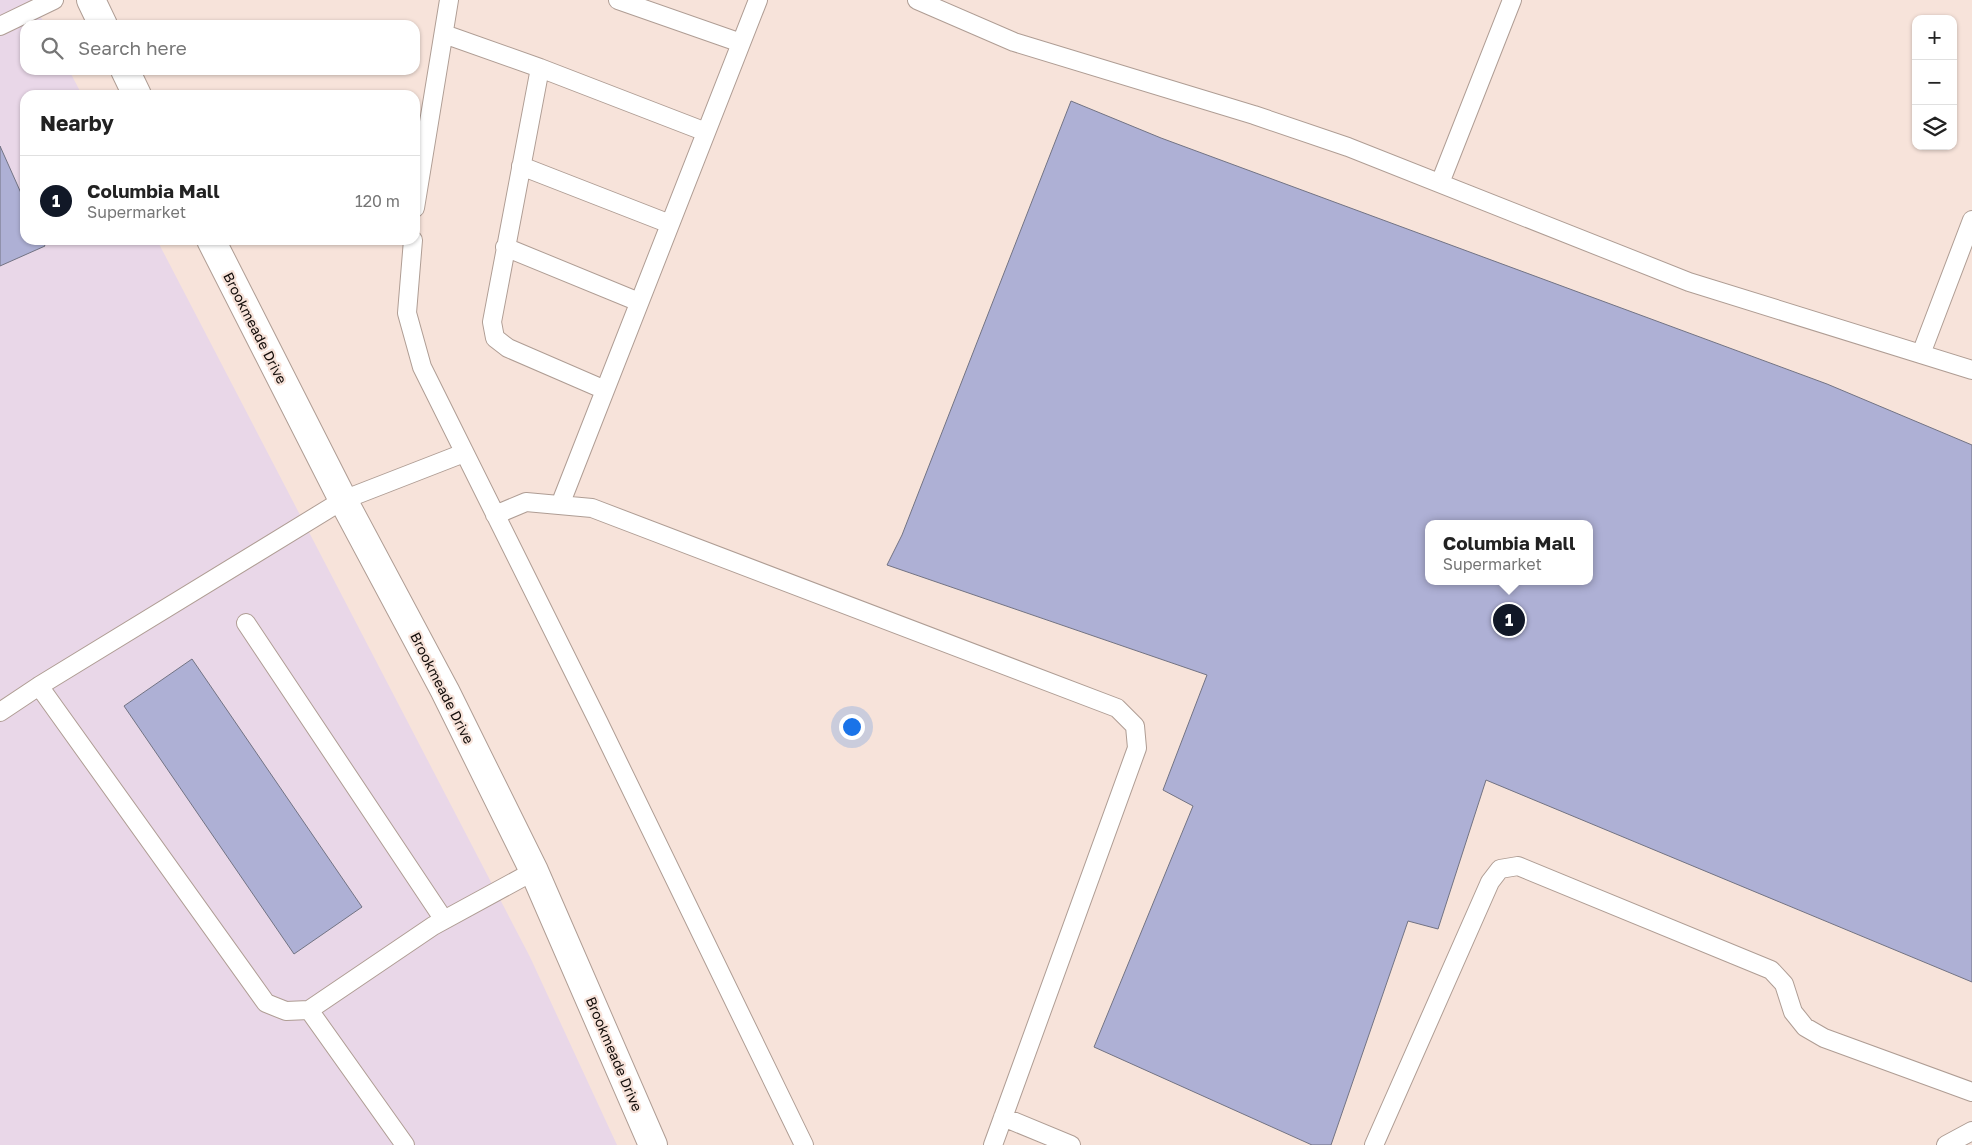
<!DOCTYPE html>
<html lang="en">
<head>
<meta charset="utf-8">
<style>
  :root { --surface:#fff; --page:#f6f6f6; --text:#222; --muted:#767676; --line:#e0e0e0; --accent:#111827 }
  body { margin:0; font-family:"Golos Text",sans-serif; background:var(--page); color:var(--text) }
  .controls { position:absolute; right:15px; top:15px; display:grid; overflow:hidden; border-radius:10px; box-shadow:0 1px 4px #0004 }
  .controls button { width:45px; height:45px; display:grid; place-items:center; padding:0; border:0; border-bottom:1px solid var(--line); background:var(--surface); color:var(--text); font:25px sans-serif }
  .you { position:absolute; left:851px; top:726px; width:18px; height:18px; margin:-12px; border:4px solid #fff; border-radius:50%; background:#1a73e8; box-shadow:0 0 0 8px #1a73e833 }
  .badge { display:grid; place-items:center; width:32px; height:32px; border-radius:50%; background:var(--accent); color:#fff; font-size:16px; font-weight:700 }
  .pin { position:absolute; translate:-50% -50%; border:2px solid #fff; box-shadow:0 1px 5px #0006 }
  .popup { position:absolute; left:1425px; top:520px; width:168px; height:65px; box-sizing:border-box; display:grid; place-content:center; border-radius:10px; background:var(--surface); filter:drop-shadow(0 1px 4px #0005); font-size:16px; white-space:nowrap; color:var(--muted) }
  .popup b { font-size:19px; color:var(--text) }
  .popup::after { content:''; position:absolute; left:50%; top:100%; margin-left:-10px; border:10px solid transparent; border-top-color:var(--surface) }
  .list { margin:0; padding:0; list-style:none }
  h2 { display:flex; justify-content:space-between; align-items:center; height:65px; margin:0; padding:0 20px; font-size:21px }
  h2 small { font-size:16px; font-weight:400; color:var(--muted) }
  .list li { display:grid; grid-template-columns:32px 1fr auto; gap:15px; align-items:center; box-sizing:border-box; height:90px; padding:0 20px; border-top:1px solid var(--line) }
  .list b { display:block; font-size:19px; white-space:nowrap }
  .list p { margin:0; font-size:16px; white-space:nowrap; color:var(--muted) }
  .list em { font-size:16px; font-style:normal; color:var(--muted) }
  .icon { flex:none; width:28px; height:28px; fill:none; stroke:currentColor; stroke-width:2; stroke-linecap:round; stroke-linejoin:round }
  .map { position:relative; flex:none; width:1972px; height:1145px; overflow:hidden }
  .search { position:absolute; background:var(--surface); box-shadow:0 1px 4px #0004; left:20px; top:20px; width:400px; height:55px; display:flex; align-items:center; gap:12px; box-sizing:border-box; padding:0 18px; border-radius:15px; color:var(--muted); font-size:19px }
  .panel { position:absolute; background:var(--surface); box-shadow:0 1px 4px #0004; left:20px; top:90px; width:400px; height:155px; border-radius:15px }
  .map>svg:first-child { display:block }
  .commercial { fill:#e9d7e8 }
  .building { fill:#aeb0d5; stroke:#727383; fill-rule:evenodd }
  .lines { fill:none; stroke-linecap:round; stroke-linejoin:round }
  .lane-casing { stroke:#af9d94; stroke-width:20 }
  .street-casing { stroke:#af9d94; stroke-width:30 }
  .lane { stroke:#fff; stroke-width:18 }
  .street { stroke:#fff; stroke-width:28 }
  .labels { text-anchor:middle; stroke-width:4.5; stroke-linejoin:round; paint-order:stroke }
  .street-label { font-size:14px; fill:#130d0a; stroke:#f7e3da }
</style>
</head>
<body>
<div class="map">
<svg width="1972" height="1145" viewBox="0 0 1972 1145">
  <rect width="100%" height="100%" fill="#f7e3da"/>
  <path class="commercial" d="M0,0H32L45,25H25V70H69L82,95H25V240H157L530,957L617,1145H0Z"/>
  <path class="building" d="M1071,101L1161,138L1827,384L1972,445V982L1486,780L1438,929L1408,921L1331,1145H1312L1094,1047L1193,806L1163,790L1207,675L887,565L902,535ZM1429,524H1589V581H1429Z
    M0,146L25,202V240H42L45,246L0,266Z
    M192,659L362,907L294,954L124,706Z"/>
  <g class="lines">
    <g class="lane-casing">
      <path id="lane" d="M618,0L741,43
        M917,0L1014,42L1254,115L1348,147L1689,282L1972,370
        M0,26L54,0
        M444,34L540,68
        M521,166L670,224
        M1440,183L1512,0
        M415,208L449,0
        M413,240L407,313L422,367L598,721L804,1145
        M505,247L639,302
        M1921,354L1972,220
        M605,390L508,348L495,338L492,322L540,68L706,132
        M560,505L758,0
        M495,515L526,502L592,508L1117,708L1135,726L1137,748L993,1145
        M246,623L444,920
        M39,686L266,1003L286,1011L309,1010L433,926L534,871
        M0,712L39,686L343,500L464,453
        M309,1010L405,1145
        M1003,1117L1071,1145
        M1374,1145L1490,882L1500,869L1518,866L1771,970L1784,984L1793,1012L1805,1027L1824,1038L1972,1092
        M1946,1145L1972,1131"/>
    </g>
    <g class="street-casing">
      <path id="street" d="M91,0L103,25
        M125,70L137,95
        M211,240L343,500L445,691L534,871L653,1145"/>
    </g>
    <use href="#lane" class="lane"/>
    <use href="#street" class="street"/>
  </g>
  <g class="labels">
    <g class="street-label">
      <text transform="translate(255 328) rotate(63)" y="5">Brookmeade Drive</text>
      <text transform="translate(442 688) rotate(63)" y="5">Brookmeade Drive</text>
      <text transform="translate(614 1054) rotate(67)" y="5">Brookmeade Drive</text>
    </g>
  </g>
</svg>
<div class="controls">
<button>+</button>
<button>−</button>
<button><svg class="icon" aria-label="layers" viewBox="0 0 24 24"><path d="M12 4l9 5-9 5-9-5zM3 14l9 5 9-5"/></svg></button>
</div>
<div class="you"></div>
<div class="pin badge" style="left:1509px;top:620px">1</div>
<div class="popup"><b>Columbia Mall</b>Supermarket</div>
<div class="search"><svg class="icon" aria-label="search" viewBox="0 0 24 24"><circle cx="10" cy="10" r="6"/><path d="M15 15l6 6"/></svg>Search here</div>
<section class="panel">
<h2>Nearby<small></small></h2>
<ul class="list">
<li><span class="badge">1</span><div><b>Columbia Mall</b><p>Supermarket</p></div><em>120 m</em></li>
</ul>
</section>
</div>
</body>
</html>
